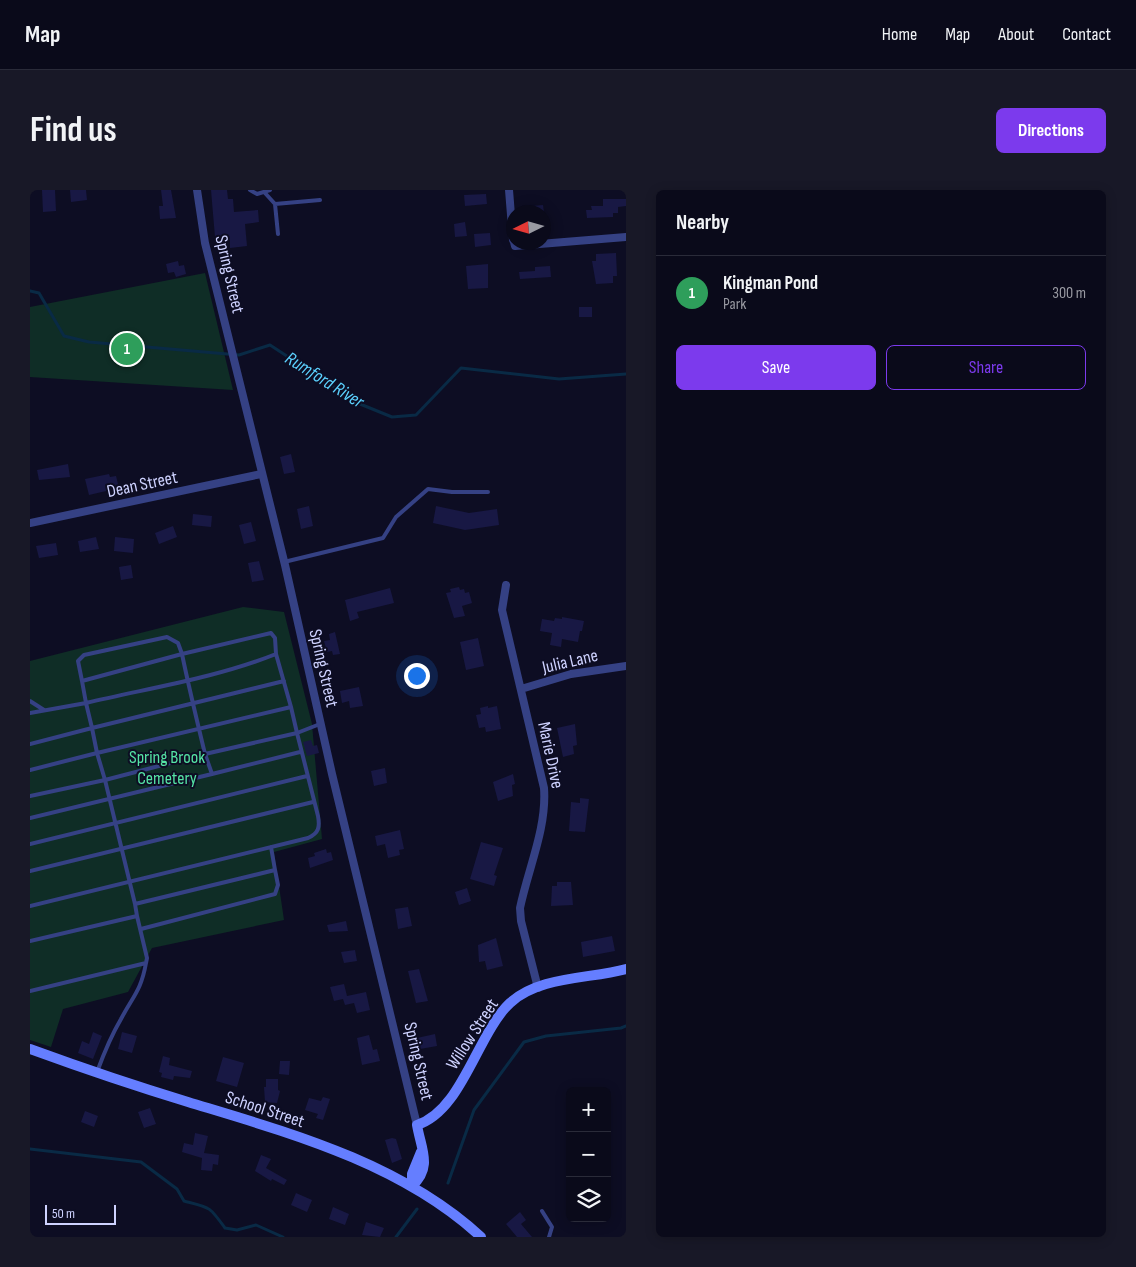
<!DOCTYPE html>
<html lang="en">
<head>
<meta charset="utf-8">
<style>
  :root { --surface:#0a0a1a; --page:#181827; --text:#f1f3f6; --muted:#999aa2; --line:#2a2b39; --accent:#7c3aed }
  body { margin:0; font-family:"Sofia Sans Condensed",sans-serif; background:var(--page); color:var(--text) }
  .controls { position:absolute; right:15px; bottom:15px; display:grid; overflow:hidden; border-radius:8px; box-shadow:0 2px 12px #0003 }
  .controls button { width:45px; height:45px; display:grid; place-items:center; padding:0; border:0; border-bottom:1px solid var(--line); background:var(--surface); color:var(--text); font:25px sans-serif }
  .compass { position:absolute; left:476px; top:15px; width:45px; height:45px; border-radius:50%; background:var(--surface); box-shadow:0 2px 12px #0003; rotate:265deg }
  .scale { position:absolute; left:15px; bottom:12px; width:71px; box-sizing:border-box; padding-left:5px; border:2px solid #ced2ff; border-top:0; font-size:14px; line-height:18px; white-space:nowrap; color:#ced2ff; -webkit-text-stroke:4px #0d0d23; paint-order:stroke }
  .you { position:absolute; left:386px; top:485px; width:18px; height:18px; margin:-12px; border:4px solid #fff; border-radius:50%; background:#1a73e8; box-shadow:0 0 0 8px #1a73e833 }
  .badge { display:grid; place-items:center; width:32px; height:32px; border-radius:50%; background:var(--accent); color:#fff; font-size:16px; font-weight:700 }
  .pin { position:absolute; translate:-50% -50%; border:2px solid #fff; box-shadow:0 1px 5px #0006 }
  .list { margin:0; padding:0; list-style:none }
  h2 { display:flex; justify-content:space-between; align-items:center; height:65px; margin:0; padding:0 20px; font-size:21px }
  h2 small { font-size:16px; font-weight:400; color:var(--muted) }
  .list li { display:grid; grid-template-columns:32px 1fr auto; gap:15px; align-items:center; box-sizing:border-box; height:75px; padding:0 20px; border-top:1px solid var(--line) }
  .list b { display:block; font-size:19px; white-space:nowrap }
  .list p { margin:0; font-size:16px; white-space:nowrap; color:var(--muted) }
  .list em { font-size:16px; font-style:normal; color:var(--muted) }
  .actions { display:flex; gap:10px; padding:15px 20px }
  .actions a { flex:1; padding:11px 0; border:1px solid var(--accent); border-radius:8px; text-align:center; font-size:18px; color:var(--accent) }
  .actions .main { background:var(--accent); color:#fff }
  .icon { flex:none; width:28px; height:28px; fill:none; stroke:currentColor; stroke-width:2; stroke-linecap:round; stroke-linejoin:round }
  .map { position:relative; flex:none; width:596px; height:1047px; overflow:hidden; border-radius:8px }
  header { display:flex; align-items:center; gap:30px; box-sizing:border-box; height:70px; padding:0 25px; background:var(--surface); border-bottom:1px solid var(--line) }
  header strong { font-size:24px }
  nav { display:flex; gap:28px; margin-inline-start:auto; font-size:18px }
  .intro { display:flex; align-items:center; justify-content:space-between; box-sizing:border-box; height:120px; padding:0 30px }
  h1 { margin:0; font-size:35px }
  .button { padding:12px 22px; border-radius:8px; background:var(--accent); color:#fff; font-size:18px; font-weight:700 }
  main { display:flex; gap:30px; padding:0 30px }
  aside { flex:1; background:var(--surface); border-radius:8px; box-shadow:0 2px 12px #0003 }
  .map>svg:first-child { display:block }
  .green { fill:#0f2d26 }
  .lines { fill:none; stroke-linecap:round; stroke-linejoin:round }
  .stream { stroke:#092a45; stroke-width:3 }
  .building { fill:#181844 }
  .lane { stroke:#354184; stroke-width:4 }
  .street { stroke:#354184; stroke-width:8 }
  .secondary { stroke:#657eff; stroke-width:10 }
  .labels { text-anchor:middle; stroke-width:4; stroke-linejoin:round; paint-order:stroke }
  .street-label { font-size:18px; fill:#ced2ff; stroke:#0d0d23 }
  .park-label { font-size:18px; fill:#55e4a5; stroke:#0d0d23 }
  .water-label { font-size:19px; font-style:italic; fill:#5cd2ff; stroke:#0d0d23 }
</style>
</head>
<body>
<header>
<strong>Map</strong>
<nav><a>Home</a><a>Map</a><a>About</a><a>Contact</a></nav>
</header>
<div class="intro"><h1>Find us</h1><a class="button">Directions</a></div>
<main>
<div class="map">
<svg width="596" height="1047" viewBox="0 0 596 1047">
  <rect width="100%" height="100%" fill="#0d0d23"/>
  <path class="green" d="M175,83L203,200L0,187V117Z
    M213,417L254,422L282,534L292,649L244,662L254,730L122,758L98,802L33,819L21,857L0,850V471Z"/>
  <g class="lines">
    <path class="stream" d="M0,101L9,103L34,146L59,152L209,165L240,155L330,214L362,227L386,225L431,178L529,189L596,184
      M0,959L111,972L147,999L154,1011C181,1018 179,1016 195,1038L207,1040L226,1035L253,1047
      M418,993L444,920L494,852L516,846L591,838L596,836
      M366,1047L387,1019"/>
  </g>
  <path class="building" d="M12,0H25L26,21L13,22Z
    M40,0H56L57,10L41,12Z
    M131,0H141L146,28L130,29L129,16H133Z
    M181,0H197L198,9H203L204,22L228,20L229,32L215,34L217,56L200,58V50H192L191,47H185Z
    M456,4L457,14L435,16L434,5Z
    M573,9H596V16L588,17V23H583V27L557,28L556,20H562L561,16H573Z
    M513,15L514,22H492V17Z
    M435,32L437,46L425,47L424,34Z
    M460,43L461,55L445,57L444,44Z
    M586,63L587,86H583V93L566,94L562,71H566V64Z
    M148,71L149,76L154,75L156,84L146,87L144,82L138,83L136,74Z
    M458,74V98L438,99L436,76Z
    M520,76L521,87L490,89L489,82L505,81V77Z
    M549,117H562V127H549Z
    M261,264L265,282L254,284L250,267Z
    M38,274L40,287L9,290L7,280Z
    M79,284L80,287L86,286L89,298L59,305L55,289Z
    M279,316L283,336L271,339L267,319Z
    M406,316L439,323L467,319L469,335L435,340L403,333Z
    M163,324L182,326L181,337L162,335Z
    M221,332L226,351L214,354L209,335Z
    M143,336L147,347L129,354L125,343Z
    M66,347L69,359L50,362L48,351Z
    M85,347L104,349L103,363L84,361Z
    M26,353L28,365L9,368L6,356Z
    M229,371L234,390L222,392L218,373Z
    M101,375L103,388L91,390L89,377Z
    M429,397L430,400L434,399L435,403L439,402L442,413L432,416L435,426L424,428L416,403L421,402L420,399Z
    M360,398L364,413L327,422L329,428L320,431L315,410Z
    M532,427L554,431L552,441H550L548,452L532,449L531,457L520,455L522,443L510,441L512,429L524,431L525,428L532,429Z
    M305,442L310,464L303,465L302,461L297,462L294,451L300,450L299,444Z
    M448,448L454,476L436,480L430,452Z
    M329,497L333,516L320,518L319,511L312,513L310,501Z
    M458,516V518L467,516L471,539L456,542L455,537L449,538L446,525L451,524L450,518Z
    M545,534L547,555L543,556L544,564L533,567L527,538Z
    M281,550L283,556L287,555L289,563L277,566L273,552Z
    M355,578L357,593L344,596L341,581Z
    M483,584L485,594L482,595L483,606L468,611L463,592Z
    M550,608L559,609L555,642L539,641L541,612L550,613Z
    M370,640L374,659L369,660L370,665L358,668L355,654L347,656L345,646Z
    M451,652L473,658L464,685L467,686L464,696L440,689Z
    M296,659L297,663L301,662L303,670L280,678L278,668L285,666L284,663Z
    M527,692H541L543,715L521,716L522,696H527Z
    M437,698L441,711L429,715L425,702Z
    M378,717L382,736L368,739L365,719Z
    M316,731L318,741L299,742L297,735Z
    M582,746L585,761L553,767L551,752Z
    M466,748L473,776L457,780L455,771L449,772L448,755Z
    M325,760L327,771L314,773L311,762Z
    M389,779L398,811L386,813L378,781Z
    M314,794L317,806L336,802L340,820L327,823L324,813L315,815L313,809L304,811L300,797Z
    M63,842L72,846L63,869L48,863L52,851L59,854Z
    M92,842L107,846L102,863L88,859Z
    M405,844L407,856L390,859L387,848Z
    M339,845L343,860L347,859L350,871L332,875L327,848Z
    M133,866L140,868L139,875L162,881L160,888L144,886L143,890L131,887L132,883L129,882Z
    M193,867L214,873L207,897L186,891Z
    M250,871H260L259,885L249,884Z
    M236,889H248V900L250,901L247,913L235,912L234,897H236Z
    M293,907L300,909L293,930L286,928L288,924L275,920L279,908L291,911Z
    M120,918L126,934L114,938L108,922Z
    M55,921L68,926L64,937L51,932Z
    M165,943L178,946L174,963L189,965L188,975L183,974L182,981L171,980L172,968L152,962L154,953L163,955Z
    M362,948L366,949L372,969L362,973L355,950Z
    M231,965L241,969L236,978L257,990L254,995L242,989L241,991L225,981Z
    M266,1003L282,1010L277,1022L261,1015Z
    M303,1017L319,1024L315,1035L299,1029Z
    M490,1022L496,1030L491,1034L502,1047H487L476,1034Z
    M336,1032L354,1038L350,1047L332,1045Z"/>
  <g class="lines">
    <path class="lane" d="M220,0L227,4L240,0
      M235,3L245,14L248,44
      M245,14L290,10
      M254,372L353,348L366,327L398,299L422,302H458
      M0,511L14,520
      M261,517L267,543L290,534
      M0,523L56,513L62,538L254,491
      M0,554L62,538L67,563L0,580
      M182,584L270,562
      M0,606L75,590L105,714
      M0,628L182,584L175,564L75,590L67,563L261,517L246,464
      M0,654L277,586
      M0,681L283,612
      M0,716L278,648C289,643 290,637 288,626L267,543L175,564C167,531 159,498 152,464L52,491L56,513C119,498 186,488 246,464L245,448L241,443L152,464L148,453L137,447L54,465L48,471L52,491
      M107,726L105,714L245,680L241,657
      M111,739L245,704L248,695L245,680
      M0,751L107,726L117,768L116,773
      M0,801L116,773C111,801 103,806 91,829C81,846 74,863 67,882
      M512,1021L522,1037L519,1047"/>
    <path class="street" d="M167,0L175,53L255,375L302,584L387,935
      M479,0L483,50
      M484,52L485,56L596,47
      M0,333L231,284
      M476,395L472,420L514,598C517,638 498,679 490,718L491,731L508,798
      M491,499L541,484L596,476"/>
    <path class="secondary" d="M0,859C52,878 105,896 158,912C260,943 371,973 451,1047
      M382,996C403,977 391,959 387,935C432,921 447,844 480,813C509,786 560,789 596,779
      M382,996V984L391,962"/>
  </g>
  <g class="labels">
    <g class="street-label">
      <text transform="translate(200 84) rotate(77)" y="6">Spring Street</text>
      <text transform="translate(112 294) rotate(-12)" y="6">Dean Street</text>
      <text transform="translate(540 471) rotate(-13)" y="6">Julia Lane</text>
      <text transform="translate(294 478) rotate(77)" y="6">Spring Street</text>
      <text transform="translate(521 565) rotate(78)" y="6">Marie Drive</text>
      <text transform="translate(442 844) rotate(-57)" y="6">Willow Street</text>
      <text transform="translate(389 871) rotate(77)" y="6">Spring Street</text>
      <text transform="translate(235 919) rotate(18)" y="6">School Street</text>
    </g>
    <g class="park-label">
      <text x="137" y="573">Spring Brook<tspan x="137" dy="21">Cemetery</tspan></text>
    </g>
    <g class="water-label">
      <text transform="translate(295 189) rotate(32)" y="7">Rumford River</text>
    </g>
  </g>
</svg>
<div class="controls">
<button>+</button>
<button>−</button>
<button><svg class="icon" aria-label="layers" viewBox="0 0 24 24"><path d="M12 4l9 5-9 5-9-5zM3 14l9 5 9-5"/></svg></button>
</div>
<svg class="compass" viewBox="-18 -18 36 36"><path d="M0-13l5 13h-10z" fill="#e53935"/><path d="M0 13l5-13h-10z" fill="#999aa2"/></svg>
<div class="scale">50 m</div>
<div class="you"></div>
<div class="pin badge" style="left:97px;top:159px;background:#2e9e5b">1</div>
</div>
<aside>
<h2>Nearby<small></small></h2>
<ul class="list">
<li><span class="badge" style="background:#2e9e5b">1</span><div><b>Kingman Pond</b><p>Park</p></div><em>300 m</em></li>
</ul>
<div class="actions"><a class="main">Save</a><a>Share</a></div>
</aside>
</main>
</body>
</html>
